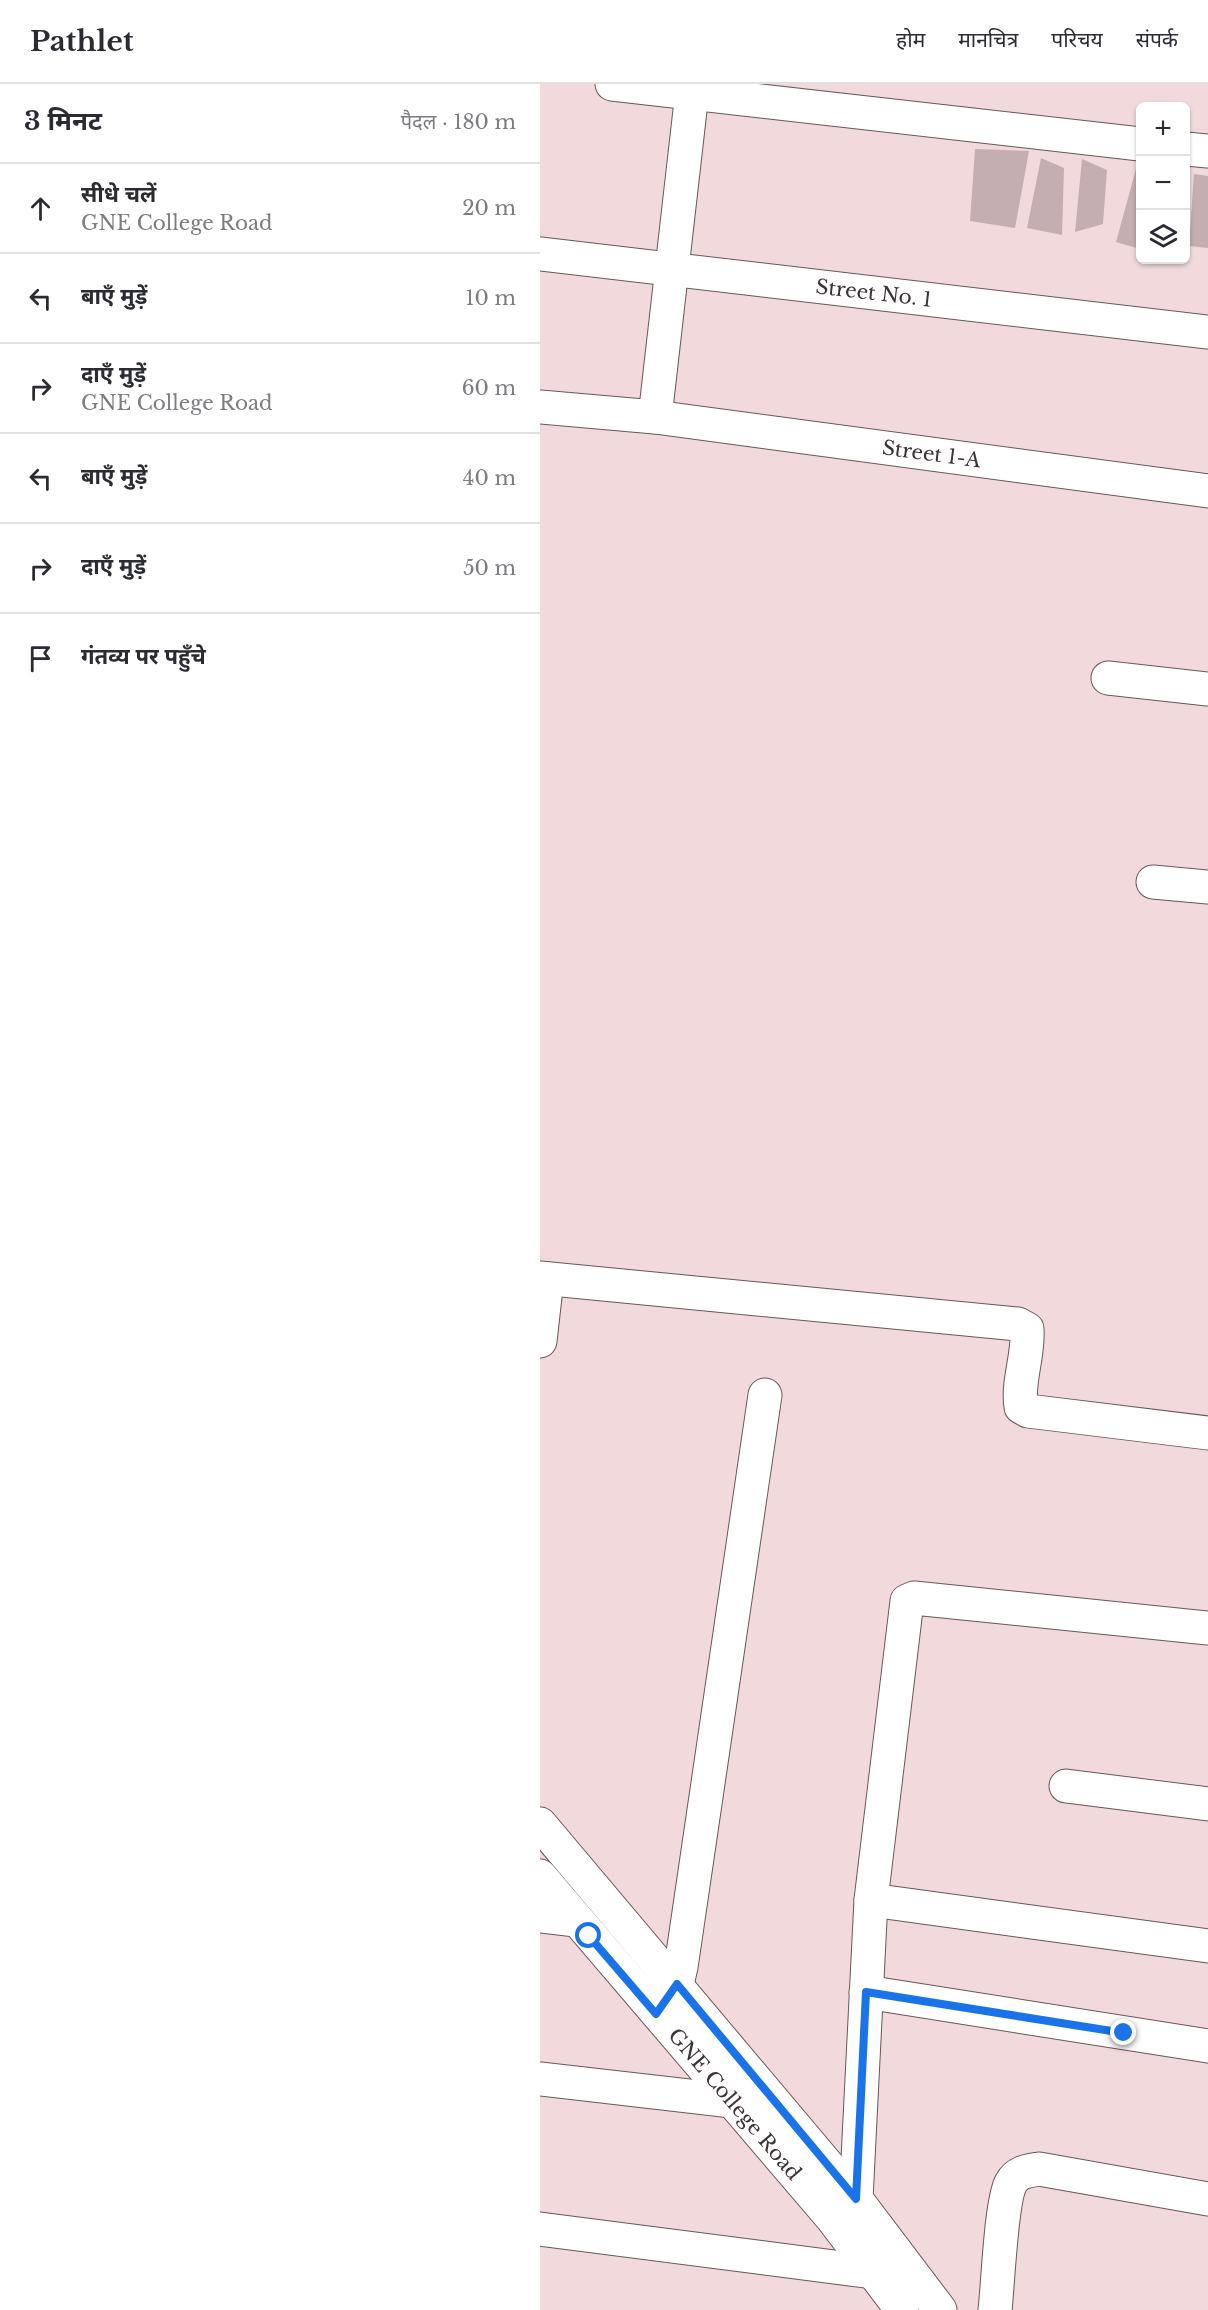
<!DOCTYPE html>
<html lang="hi">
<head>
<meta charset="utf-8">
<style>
  :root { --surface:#fff; --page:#f2f2f3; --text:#2b2b33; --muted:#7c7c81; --line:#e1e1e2 }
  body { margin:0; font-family:"Libre Baskerville","Noto Sans Devanagari",serif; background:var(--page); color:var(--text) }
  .controls { position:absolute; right:18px; top:18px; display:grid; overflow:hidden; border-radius:9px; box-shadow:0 2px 4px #0004 }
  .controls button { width:54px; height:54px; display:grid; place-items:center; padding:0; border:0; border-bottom:2px solid var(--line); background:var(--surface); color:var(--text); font:30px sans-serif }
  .stop { position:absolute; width:18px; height:18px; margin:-14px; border:4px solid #1a73e8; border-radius:50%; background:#fff }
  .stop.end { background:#1a73e8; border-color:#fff; box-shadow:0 2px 6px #0008 }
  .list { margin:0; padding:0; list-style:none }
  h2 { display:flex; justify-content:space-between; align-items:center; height:78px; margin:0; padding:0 24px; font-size:26px }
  h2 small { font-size:20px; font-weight:400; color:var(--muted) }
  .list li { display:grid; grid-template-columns:39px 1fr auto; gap:18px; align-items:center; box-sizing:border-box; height:90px; padding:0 24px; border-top:2px solid var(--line) }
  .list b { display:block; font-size:22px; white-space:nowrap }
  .list p { margin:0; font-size:20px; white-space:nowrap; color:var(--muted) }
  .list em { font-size:20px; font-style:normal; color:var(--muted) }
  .icon { flex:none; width:33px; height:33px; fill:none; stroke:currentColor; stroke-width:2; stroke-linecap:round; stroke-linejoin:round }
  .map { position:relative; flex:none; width:668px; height:2226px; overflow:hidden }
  header { display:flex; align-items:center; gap:36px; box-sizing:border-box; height:84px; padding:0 30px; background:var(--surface); border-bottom:2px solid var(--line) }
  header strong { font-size:28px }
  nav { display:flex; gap:33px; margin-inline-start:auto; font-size:21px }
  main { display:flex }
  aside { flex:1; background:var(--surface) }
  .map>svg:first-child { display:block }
  .building { fill:#c5aeb1 }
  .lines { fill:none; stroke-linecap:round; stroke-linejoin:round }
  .minor-casing { stroke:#6a5658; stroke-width:35 }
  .tertiary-casing { stroke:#6a5658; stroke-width:35 }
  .minor { stroke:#fff; stroke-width:33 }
  .tertiary { stroke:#fff; stroke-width:33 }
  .route { stroke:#1a73e8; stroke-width:8 }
  .labels { text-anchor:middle; stroke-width:4.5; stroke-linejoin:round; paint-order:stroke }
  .street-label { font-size:20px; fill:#3c3334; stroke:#ffe6e9 }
</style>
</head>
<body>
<header>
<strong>Pathlet</strong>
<nav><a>होम</a><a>मानचित्र</a><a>परिचय</a><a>संपर्क</a></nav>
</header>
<main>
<aside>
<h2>3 मिनट<small>पैदल · 180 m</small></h2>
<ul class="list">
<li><svg class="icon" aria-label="ahead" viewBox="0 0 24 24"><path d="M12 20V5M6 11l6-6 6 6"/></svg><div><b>सीधे चलें</b><p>GNE College Road</p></div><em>20 m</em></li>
<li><svg class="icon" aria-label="left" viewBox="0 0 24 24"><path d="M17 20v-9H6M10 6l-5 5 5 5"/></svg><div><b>बाएँ मुड़ें</b></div><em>10 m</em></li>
<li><svg class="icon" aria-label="right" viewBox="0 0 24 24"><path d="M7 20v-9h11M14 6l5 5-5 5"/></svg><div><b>दाएँ मुड़ें</b><p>GNE College Road</p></div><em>60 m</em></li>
<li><svg class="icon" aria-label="left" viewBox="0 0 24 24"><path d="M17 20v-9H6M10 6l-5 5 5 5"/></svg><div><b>बाएँ मुड़ें</b></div><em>40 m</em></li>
<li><svg class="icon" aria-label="right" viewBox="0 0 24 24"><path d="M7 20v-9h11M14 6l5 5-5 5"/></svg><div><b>दाएँ मुड़ें</b></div><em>50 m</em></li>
<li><svg class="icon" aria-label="arrive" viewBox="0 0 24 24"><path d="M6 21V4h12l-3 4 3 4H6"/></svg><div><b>गंतव्य पर पहुँचे</b></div></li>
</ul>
</aside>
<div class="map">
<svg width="668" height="2226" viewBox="0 0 668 2226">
  <rect width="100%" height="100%" fill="#f1d9dc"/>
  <path class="building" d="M435,65L489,67L475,144L430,137Z
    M501,74L524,84L522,151L487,144Z
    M542,75L567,86L563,140L535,148Z
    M596,85L600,86V165L576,158Z
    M654,90L668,92V164L649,162Z"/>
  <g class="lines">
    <g class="minor-casing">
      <g id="minor">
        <path d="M72,0L600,60"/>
        <path d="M646,65L668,67"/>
        <path id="s1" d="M0,170L668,248"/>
        <path d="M0,323L115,333L153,0"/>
        <path id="s2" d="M115,333L668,407"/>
        <path d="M568,594L668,605"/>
        <path d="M613,798L668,803"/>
        <path d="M0,1194L478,1240L487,1245C489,1272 477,1297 481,1323L488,1327L668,1349"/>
        <path d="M0,1257L7,1195"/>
        <path d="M526,1702L668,1720"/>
        <path d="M331,1816L668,1862"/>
        <path d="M0,1832L36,1836"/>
        <path d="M326,1908L668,1962"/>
        <path d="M122,1921L137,1900L141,1883L225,1311"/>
        <path d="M0,1995L192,2017"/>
        <path d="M316,2115L331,1816L367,1517L374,1514L668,1544"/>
        <path d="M0,2145L333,2188L350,2174"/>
        <path d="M455,2226C458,2200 461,2117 471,2099C477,2088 487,2087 499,2085L668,2115"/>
      </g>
    </g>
    <g class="tertiary-casing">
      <g id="tertiary">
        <path d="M0,1740L316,2115L400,2226"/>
        <path id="s3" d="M0,1792L292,2134L362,2226"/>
      </g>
    </g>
    <use href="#minor" class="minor"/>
    <use href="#tertiary" class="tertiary"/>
  </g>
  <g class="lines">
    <path class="route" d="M49,1852L116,1930L137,1900L316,2115L326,1908L584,1949"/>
  </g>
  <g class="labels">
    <g class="street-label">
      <text dy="7" stroke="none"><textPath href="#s1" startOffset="336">Street No. 1</textPath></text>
      <text dy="7" stroke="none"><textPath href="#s2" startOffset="279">Street 1-A</textPath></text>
      <text dy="7" stroke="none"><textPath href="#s3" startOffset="300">GNE College Road</textPath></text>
    </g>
  </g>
</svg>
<div class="controls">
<button>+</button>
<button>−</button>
<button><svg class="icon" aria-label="layers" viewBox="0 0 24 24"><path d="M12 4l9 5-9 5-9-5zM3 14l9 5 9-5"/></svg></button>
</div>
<div class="stop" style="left:49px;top:1852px"></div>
<div class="stop end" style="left:584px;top:1949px"></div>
</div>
</main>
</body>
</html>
